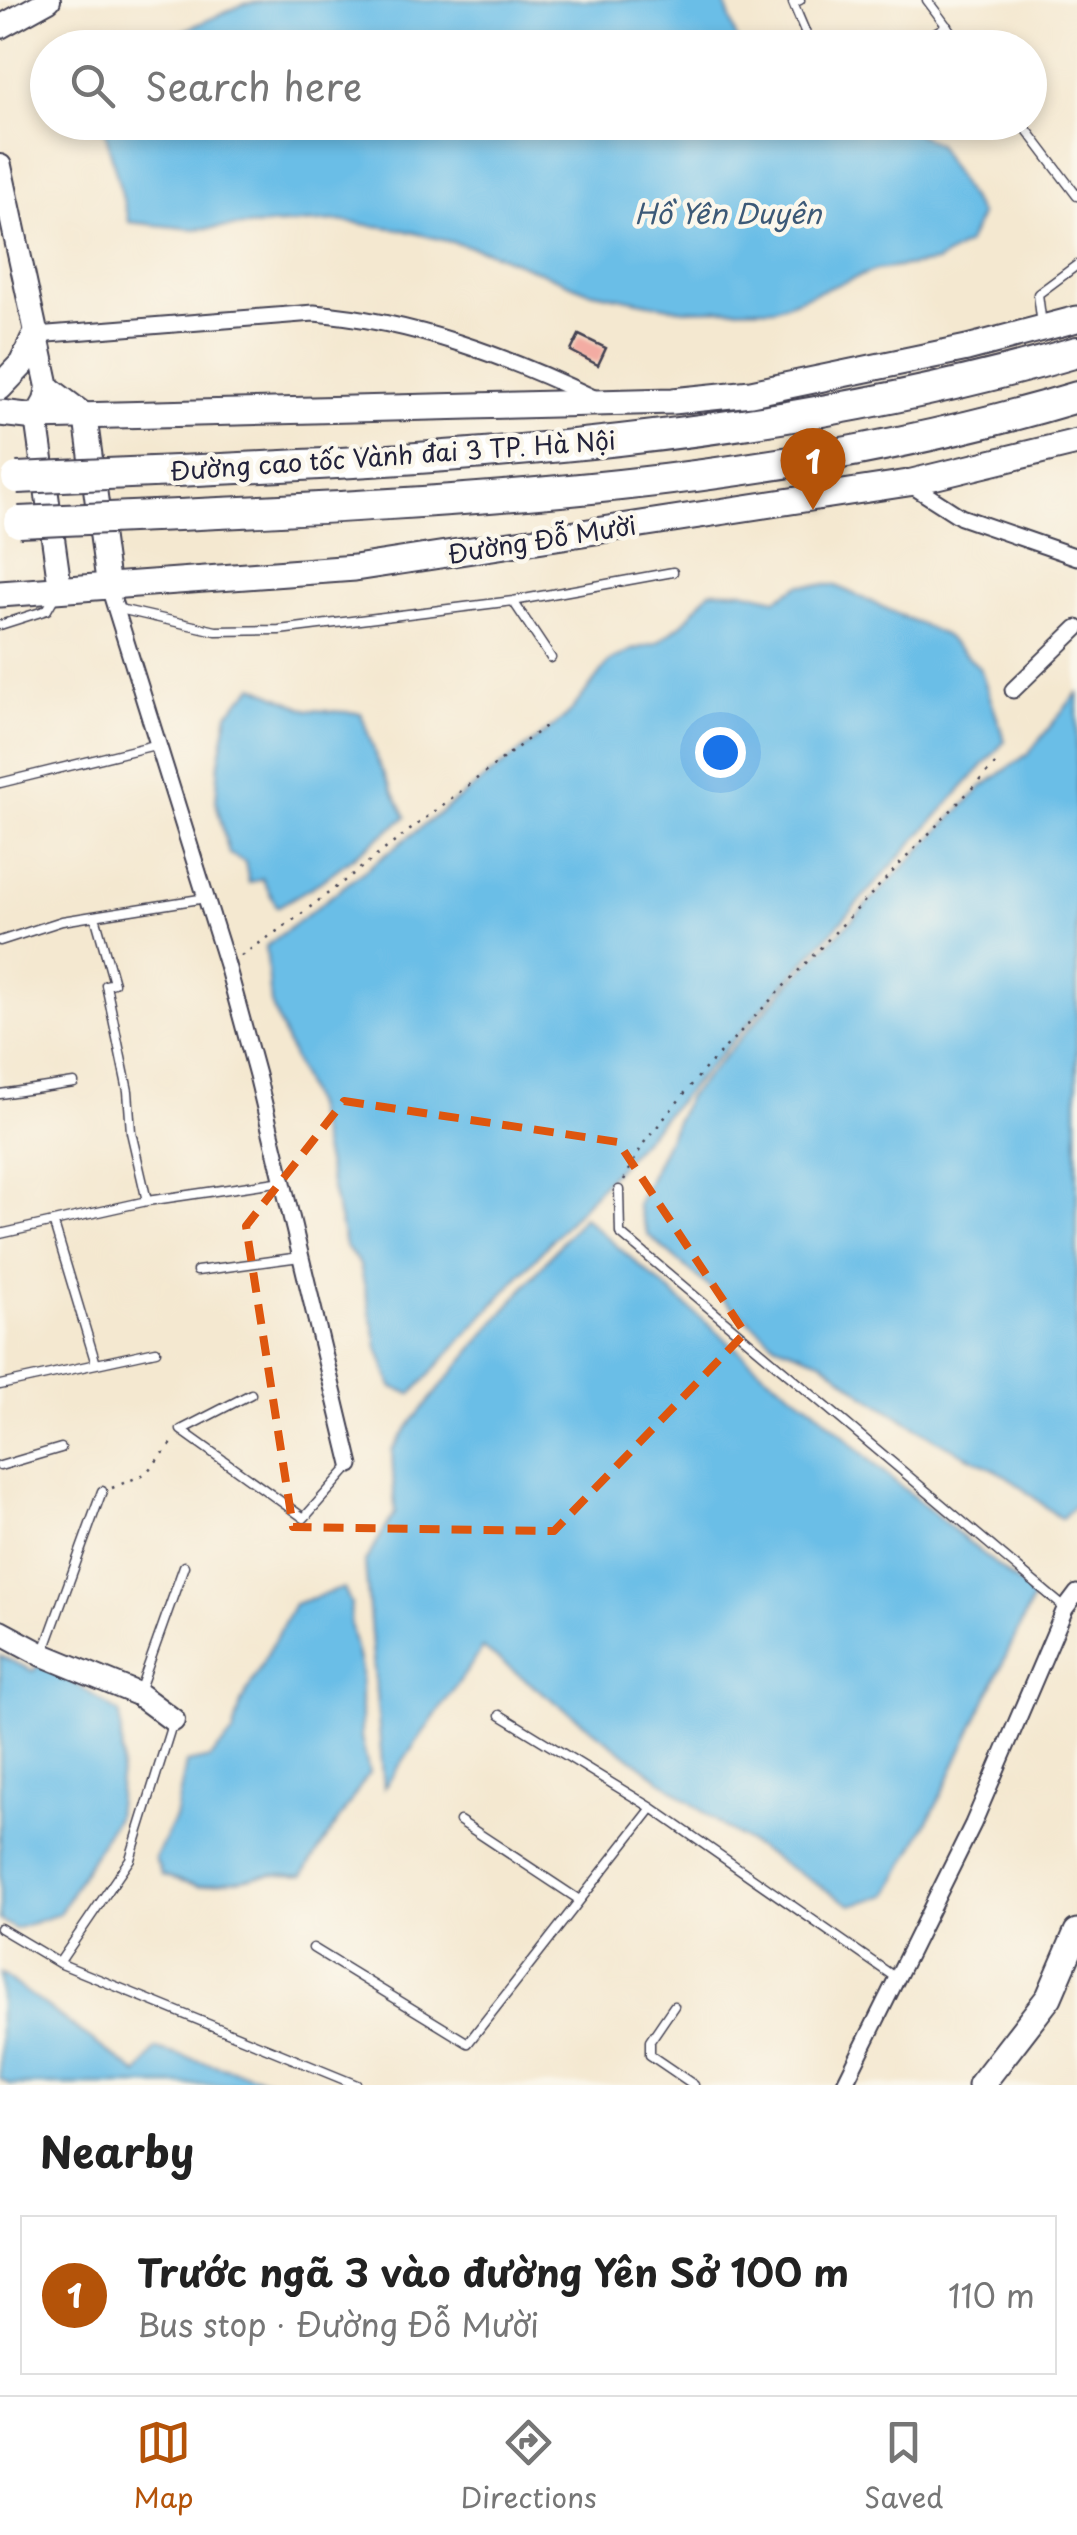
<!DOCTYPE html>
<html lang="en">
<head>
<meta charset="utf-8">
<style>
  :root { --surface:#fff; --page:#f6f6f6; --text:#222; --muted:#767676; --line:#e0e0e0; --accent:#b45309 }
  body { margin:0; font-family:"Playpen Sans",sans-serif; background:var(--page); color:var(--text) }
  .you { position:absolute; left:720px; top:752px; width:35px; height:35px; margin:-25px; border:8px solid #fff; border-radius:50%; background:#1a73e8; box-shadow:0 0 0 15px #1a73e833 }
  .badge { display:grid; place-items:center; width:65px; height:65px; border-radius:50%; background:var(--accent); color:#fff; font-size:32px; font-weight:700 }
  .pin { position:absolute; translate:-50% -82px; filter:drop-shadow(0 2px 5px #0008) }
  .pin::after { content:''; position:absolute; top:52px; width:35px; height:30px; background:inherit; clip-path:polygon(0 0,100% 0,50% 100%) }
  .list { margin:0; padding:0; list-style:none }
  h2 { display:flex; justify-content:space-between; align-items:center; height:130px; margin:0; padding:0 40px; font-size:42px }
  h2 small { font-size:32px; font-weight:400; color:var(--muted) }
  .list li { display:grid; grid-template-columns:65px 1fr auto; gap:30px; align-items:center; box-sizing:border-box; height:160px; margin:0 20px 20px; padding:0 20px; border:2px solid var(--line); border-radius:0px }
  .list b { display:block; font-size:38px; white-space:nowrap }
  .list p { margin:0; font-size:32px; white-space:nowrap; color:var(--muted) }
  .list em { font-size:32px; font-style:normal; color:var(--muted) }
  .icon { flex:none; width:55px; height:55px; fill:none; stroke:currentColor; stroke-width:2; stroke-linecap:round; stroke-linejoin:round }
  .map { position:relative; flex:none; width:1077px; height:2085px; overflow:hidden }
  .search { position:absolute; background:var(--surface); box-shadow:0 5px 15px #0003; left:30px; right:30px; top:30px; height:110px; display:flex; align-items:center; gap:25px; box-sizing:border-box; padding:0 35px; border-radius:55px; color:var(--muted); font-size:38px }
  .sheet { height:310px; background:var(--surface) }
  nav { display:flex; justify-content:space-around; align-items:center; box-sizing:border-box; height:140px; border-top:2px solid var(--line); background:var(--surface); font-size:28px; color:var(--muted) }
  nav a { display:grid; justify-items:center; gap:5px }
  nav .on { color:var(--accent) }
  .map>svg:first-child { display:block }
  .water { fill:#6bbee7; stroke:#467091; stroke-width:2.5 }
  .building { fill:#f3aca3 }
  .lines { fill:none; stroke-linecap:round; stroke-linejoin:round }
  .lane-casing { stroke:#424051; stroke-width:11 }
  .street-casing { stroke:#424051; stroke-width:19 }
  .secondary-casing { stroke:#424051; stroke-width:26 }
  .primary-casing { stroke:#424051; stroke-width:29 }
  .highway-casing { stroke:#424051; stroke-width:34 }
  .path { stroke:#424051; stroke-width:2.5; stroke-dasharray:2.5 8; stroke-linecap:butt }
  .lane { stroke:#fff; stroke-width:8 }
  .street { stroke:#fff; stroke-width:15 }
  .secondary { stroke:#fff; stroke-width:22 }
  .primary { stroke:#fff; stroke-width:25 }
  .highway { stroke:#fff; stroke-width:30 }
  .highway-bridge-casing { stroke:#424051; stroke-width:34; stroke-linecap:butt }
  .highway-bridge { stroke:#fff; stroke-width:30 }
  .marked { fill:none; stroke:#de560e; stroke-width:8; stroke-dasharray:20 12; stroke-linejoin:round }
  .labels { text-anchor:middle; stroke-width:9; stroke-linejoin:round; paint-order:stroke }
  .street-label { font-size:25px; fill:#22223b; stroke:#fbf7ec }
  .water-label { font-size:28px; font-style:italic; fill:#3c5977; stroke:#fbf7ec }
</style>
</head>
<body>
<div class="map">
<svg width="1077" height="2085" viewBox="0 0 1077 2085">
  <rect width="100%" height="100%" fill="#fbf7ec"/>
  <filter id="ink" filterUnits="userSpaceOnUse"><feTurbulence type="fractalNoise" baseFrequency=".01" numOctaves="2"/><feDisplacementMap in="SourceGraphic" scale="20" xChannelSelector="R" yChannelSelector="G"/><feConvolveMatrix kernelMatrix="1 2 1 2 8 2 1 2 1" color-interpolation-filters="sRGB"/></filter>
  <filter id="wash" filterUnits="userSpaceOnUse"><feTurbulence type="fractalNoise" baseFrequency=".0048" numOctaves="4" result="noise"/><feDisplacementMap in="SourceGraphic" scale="40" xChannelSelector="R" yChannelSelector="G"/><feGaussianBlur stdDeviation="2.25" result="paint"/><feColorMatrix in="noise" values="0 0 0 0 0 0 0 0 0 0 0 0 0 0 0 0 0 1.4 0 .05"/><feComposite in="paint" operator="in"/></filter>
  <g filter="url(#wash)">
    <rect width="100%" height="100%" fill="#f4e8d0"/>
    <path class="water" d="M275,0H724L739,47H184L181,32L244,4Z
      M103,123H896L937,144L980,215L968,243L936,262L876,270L775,308L684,310L588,291L487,251L399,229L338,221L193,229L129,222Z
      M800,585H834L944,635L980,668L1005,741L412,1394L392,1387L378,1348L360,1265L345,1245L313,1106L271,1004L266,946L567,716L609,662L632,650L657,643L683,623L710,591H742L776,599Z
      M254,686L308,710L361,713L379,765L406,817L320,882L277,907L262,878L249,883L245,862L229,854L216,802L219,762L228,713Z
      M1077,693V1503L1061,1519L1007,1476L940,1442L863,1394L821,1360L776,1344L648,1235L637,1205L687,1098L794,979L982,787L1029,753Z
      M583,1217L767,1375L814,1408L875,1465L1034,1596L937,1804L888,1895L851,1905L725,1828L483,1648L384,1788L365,1562L395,1513L392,1450L414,1419Z
      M344,1588L351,1604L350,1623L361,1669V1737L369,1773L303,1875L273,1874L199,1886L162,1875L155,1859L175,1818L186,1763L210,1758L233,1734L241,1703L294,1604Z
      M0,1656L33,1671L40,1664L69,1679L120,1714L122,1759L116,1817L59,1914L15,1929L0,1920Z
      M0,1973L138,2074L156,2049L287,2085H10L0,2078Z"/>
    <g id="blocks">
      <path class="building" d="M579,335L606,348L598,365L571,351Z"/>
    </g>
  </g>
  <g filter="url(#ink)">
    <use href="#blocks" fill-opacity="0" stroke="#424051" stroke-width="2.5"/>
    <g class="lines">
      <g class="lane-casing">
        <path id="lane" d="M800,0L793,3L812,48
          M927,0L963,48
          M907,48L947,26
          M1021,122L1077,196
          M1042,325L1038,294L1077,265
          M513,601L551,658
          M115,608L216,631L279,630L513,601L673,572
          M0,625L47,610L55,596
          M0,783L159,744
          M95,916L114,983L106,985L128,1091L131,1132L147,1201
          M0,941L62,921L206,898
          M0,1094L74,1083
          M619,1190L620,1233L1065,1608
          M54,1224L96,1364
          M0,1234L147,1201L283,1181
          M197,1271L300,1257
          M0,1385L156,1351
          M251,1394L181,1430L304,1518L351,1465
          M0,1466L61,1448
          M44,1651L102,1491
          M140,1689L184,1566
          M500,1715L652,1808L896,1978
          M460,1821L578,1899
          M0,1928L59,1963L357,2085
          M313,1948L468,2043L652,1808
          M59,1963L130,1859L173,1721
          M674,2006L650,2041V2055L694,2085"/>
      </g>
      <g class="street-casing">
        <path id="street" d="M36,335L314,313C413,321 506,356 596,399
          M908,483L961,517L1077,557
          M108,584L227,965L257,1075L351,1465
          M1013,690L1077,628
          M844,2085L973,1824L1065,1609L1077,1593"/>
      </g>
      <g class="secondary-casing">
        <path id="secondary" d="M0,27L49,0
          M0,166L48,387L45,401L36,417L60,588
          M48,387L85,415L108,584
          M0,1632L43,1655L138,1694L173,1720"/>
      </g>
      <g class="primary-casing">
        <path id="primary" d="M0,387L22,364L36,335
          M0,413L36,417L673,401L751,393L967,348L1077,319
          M0,594L355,568L908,483L1077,442
          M981,2085L1049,1997L1077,1932"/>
      </g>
      <g class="highway-casing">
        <path id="highway" d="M152,472C463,459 777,440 1077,352
          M154,516C463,502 779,487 1077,397"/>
      </g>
      <path class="path" d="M241,956L296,918L549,723
        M624,1180L643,1144L703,1071L999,760
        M112,1488L145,1474L175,1440"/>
      <use href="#lane" class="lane"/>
      <use href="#street" class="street"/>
      <use href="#secondary" class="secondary"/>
      <use href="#primary" class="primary"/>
      <use href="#highway" class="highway"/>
      <g class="highway-bridge-casing">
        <path id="highway-bridge" d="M17,478L152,472
          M19,522L154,516"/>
      </g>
      <use href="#highway-bridge" class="highway-bridge"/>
    </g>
  </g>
  <path class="marked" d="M344,1101L618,1142L745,1333L554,1531L293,1527L246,1226Z"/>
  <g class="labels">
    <g class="street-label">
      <text transform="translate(393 456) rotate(-4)" y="9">Đường cao tốc Vành đai 3 TP. Hà Nội</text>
      <text transform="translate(542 540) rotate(-9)" y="9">Đường Đỗ Mười</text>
    </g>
    <g class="water-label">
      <text x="728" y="224">Hồ Yên Duyên</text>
    </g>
  </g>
</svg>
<div class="you"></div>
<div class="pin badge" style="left:813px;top:510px">1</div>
<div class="search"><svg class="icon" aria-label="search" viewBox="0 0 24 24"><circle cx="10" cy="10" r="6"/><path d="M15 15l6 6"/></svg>Search here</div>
</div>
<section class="sheet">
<h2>Nearby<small></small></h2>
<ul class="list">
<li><span class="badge">1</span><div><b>Trước ngã 3 vào đường Yên Sở 100 m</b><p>Bus stop · Đường Đỗ Mười</p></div><em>110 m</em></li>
</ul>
</section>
<nav>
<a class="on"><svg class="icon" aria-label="map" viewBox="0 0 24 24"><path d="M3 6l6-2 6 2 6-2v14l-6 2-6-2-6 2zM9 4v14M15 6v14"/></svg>Map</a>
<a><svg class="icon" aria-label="directions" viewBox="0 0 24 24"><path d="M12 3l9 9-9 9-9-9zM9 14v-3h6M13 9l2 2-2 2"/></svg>Directions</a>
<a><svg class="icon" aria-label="saved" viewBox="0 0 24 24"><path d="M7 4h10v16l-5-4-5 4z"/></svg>Saved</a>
</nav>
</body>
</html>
